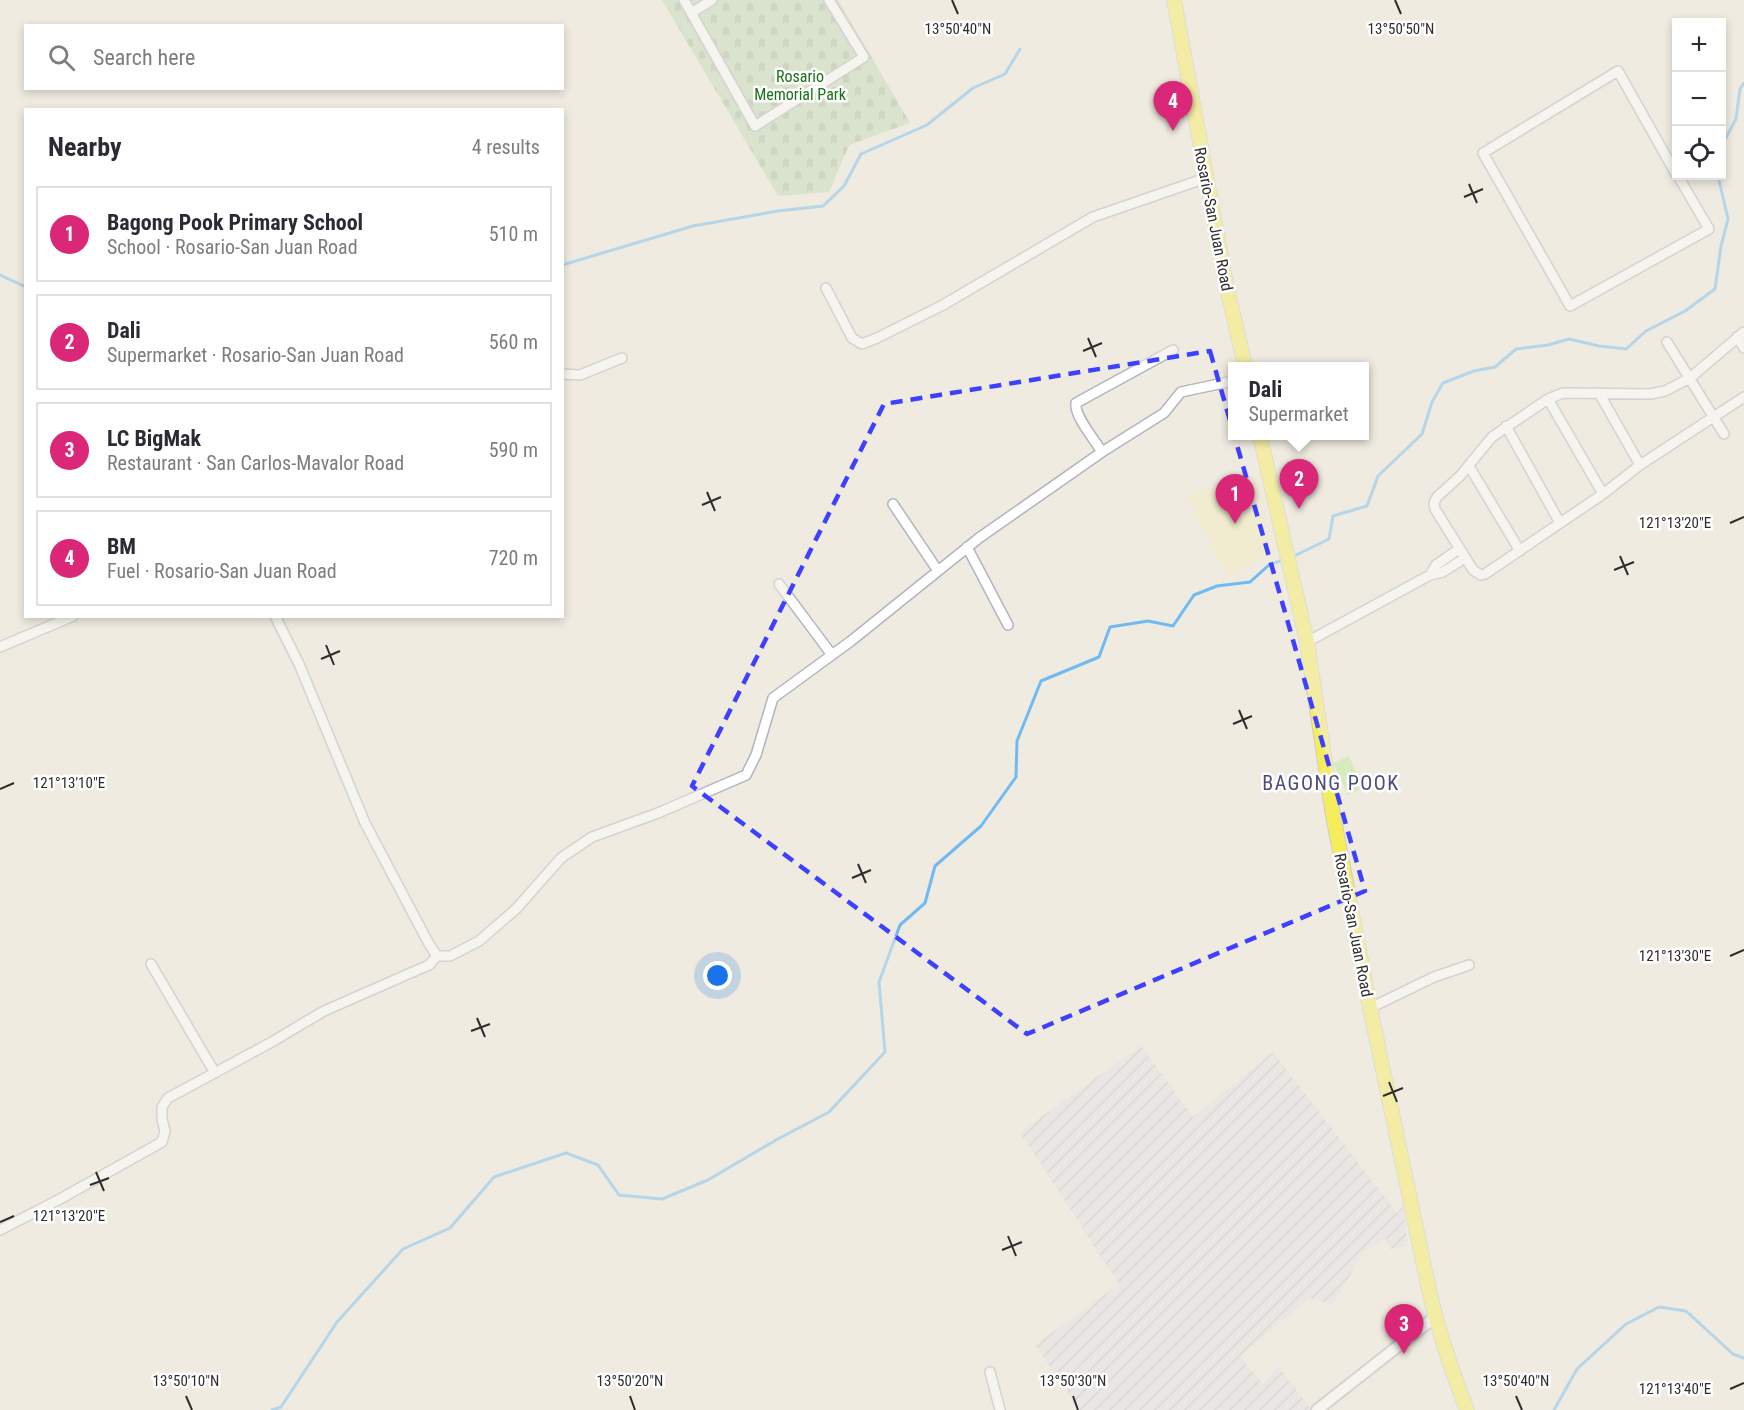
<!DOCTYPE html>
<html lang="en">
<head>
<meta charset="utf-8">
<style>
  :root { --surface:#fff; --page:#f2f2f3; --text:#2b2b33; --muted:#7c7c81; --line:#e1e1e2; --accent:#db2777 }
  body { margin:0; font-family:"Roboto Condensed",sans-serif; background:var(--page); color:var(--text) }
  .controls { position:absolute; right:18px; top:18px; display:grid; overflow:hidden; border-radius:0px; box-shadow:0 3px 9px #0003 }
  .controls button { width:54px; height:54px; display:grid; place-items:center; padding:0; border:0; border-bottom:2px solid var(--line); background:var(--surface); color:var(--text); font:30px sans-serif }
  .you { position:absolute; left:718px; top:976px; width:21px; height:21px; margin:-15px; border:4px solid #fff; border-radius:50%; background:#1a73e8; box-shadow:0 0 0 9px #1a73e833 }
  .badge { display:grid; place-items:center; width:39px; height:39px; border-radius:50%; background:var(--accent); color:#fff; font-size:20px; font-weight:700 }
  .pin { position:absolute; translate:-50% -50px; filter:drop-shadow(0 2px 3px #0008) }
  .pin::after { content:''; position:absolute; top:32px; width:21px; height:18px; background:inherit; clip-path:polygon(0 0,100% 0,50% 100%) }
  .popup { position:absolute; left:1228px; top:362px; width:141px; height:78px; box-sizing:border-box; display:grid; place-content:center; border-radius:0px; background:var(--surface); filter:drop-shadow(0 2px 4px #0005); font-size:20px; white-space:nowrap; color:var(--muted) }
  .popup b { font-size:22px; color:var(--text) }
  .popup::after { content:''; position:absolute; left:50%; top:100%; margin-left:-12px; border:12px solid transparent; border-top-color:var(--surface) }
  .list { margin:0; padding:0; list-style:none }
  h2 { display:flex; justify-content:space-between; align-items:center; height:78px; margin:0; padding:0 24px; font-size:26px }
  h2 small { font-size:20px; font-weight:400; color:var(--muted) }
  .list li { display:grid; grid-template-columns:39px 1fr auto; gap:18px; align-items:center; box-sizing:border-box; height:96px; margin:0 12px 12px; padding:0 12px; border:2px solid var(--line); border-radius:0px }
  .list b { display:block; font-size:22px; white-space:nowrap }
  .list p { margin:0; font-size:20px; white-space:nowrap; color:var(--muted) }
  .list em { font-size:20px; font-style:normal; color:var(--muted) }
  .icon { flex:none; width:33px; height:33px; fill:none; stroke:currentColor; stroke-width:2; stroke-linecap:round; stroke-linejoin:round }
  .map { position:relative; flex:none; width:1744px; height:1410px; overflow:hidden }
  .search { position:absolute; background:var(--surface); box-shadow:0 3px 9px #0003; left:24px; top:24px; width:540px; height:66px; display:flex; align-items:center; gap:15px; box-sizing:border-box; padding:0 21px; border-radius:0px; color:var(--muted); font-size:22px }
  .panel { position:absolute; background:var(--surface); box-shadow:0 3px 9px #0003; left:24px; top:108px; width:540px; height:510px; border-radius:0px }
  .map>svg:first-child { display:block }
  .industrial { fill:url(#industrial-furrows) }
  .education { fill:#f1eccf }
  .cemetery { fill:url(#cemetery-stones) }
  .pitch { fill:#baee96 }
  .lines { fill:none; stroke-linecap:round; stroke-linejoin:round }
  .stream { stroke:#70baf4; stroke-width:3 }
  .minor-casing { stroke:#b3b3c1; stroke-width:12 }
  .tertiary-casing { stroke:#b3b3c1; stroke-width:14 }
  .primary-casing { stroke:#cdcdcd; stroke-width:16 }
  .minor { stroke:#fff; stroke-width:9 }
  .tertiary { stroke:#fff; stroke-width:10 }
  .primary { stroke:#f6ed5d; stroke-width:14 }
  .marked { fill:none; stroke:#3d40ff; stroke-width:4.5; stroke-dasharray:12 8; stroke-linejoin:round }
  .ticks { fill:none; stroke:#2d2d2d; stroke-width:2 }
  .labels { text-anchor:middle; stroke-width:5; stroke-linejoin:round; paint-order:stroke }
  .park-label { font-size:16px; fill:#1b7018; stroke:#fff }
  .street-label { font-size:16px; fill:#2d2d2d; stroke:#fff }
  .quarter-label { font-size:20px; letter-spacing:1.5px; fill:#4b4b81; stroke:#fff }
  .ticks-label { font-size:15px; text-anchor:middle; fill:#2d2d2d; stroke:#fff; stroke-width:5; stroke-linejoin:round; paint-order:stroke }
</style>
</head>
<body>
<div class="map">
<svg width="1744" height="1410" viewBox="0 0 1744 1410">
  <defs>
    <pattern id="industrial-furrows" width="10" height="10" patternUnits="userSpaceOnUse" patternTransform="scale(1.5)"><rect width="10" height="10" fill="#e4e0e8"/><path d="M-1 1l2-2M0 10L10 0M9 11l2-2" fill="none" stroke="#c4c0c7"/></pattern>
    <pattern id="cemetery-stones" width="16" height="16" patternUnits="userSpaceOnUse" patternTransform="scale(1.5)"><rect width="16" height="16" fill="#c1dab6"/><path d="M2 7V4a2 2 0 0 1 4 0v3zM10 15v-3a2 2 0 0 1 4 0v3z" fill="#a6bb9d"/></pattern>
  </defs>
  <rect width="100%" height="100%" fill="#efebe0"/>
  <path class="industrial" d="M1141,1046L1193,1117L1273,1052L1397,1213L1403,1206L1408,1246L1391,1249L1385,1239L1364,1252L1333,1305L1310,1298L1240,1356L1263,1384L1278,1366L1310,1408L1308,1410H1079L1035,1345L1119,1284L1020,1132Z"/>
  <path class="education" d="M1258,474L1276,551L1228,577L1187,496Z"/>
  <path class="cemetery" d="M662,0H838L910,123L849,145L829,192L778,196Z"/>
  <path class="pitch" d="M1349,756L1363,788L1348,795L1333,763Z"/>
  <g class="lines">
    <path class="stream" d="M1722,145L1736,119L1740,89L1744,83
      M562,265L693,226L778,211L823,206L844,186L861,154L927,125L973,88L1005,74L1020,49
      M0,275L26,287
      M1292,557L1329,539L1333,516L1367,506L1378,476L1422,434L1432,402L1443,383L1474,371L1495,367L1516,349L1548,345L1569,339L1599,346L1626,349L1646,331L1685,311L1715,289L1721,246L1728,219L1718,176
      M272,1410L281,1407L337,1322L403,1249L450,1228L494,1177L566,1153L598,1165L619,1195L662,1199L708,1180L776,1140L829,1112L885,1052L879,982L900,925L925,903L935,866L981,826L1016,777L1017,741L1041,681L1099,657L1110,627L1148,621L1173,626L1194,595L1217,586L1250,582L1269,565L1285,559
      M1554,1410L1577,1369L1626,1324L1659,1307L1686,1311L1733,1354L1744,1358"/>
    <g class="minor-casing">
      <path id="minor" d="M684,0L755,126L864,57L829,0
        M691,13L712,0
        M1676,174L1618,71L1483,153L1570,306L1709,229L1678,176
        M826,288L852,338L862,344L877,338L943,305L1093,217L1206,178
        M1744,332L1690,378L1665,391L1650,394L1563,393L1548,399L1492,437L1460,476L1437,497L1434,503L1435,509L1473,570L1481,575L1485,574L1603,494L1640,465L1744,397
        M1737,337L1744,348
        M1667,342L1724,434
        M562,374L580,375L622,358
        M1599,393L1640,465
        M1548,399L1603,494
        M1506,426L1560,523
        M1102,452C1095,440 1074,416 1076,403L1173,350
        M1469,466L1520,551
        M893,504L938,571
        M967,547L1008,625
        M1430,575L1436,565L1459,549
        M779,584L832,655
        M275,616L299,664L365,823L429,944L437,956H450L479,941L516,909L561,858L592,837L658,813L746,775L756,755L773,698L851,641L979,538L1102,452L1164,413L1181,392L1233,381
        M1307,642L1430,575L1443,572L1465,558
        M0,647L73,616
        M151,964L215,1073
        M1370,1008L1434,977L1469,965
        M0,1230L60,1199L162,1142L165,1131L162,1119V1107L168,1098L270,1043L324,1011L429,965L437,956
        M990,1372L1000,1410"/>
    </g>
    <g class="tertiary-casing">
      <path id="tertiary" d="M1317,1410L1435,1317"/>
    </g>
    <g class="primary-casing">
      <path id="primary" d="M1174,0L1226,284L1245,366
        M1260,436L1307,642L1333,815L1370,1008L1428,1285C1437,1328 1451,1369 1467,1410"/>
    </g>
    <use href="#minor" class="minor"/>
    <use href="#tertiary" class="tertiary"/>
    <use href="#primary" class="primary"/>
  </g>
  <path d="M0 0H1744V1410H0ZM1210,351L1365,891L1027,1034L692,786L884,404Z" fill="#efebe0" fill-opacity=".55" fill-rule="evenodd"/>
  <path class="marked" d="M1210,351L1365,891L1027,1034L692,786L884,404Z"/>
  <path class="ticks" d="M952,0L958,14M1395,0L1401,14M1469,184L1477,203M1464,197L1483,189M1088,338L1096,357M1083,351L1102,343M707,492L715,511M702,505L721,497M1730,523L1744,517M1620,556L1628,575M1614,570L1634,562M326,645L334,665M321,659L340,651M1239,710L1247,729M1233,724L1252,716M0,789L14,783M858,864L866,883M852,878L871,870M1730,956L1744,950M477,1018L485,1037M471,1031L490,1024M1389,1082L1397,1102M1383,1096L1403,1088M96,1172L104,1191M90,1185L109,1178M0,1222L14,1216M1008,1236L1016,1256M1002,1250L1022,1242M1730,1389L1744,1383M186,1396L192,1410M630,1396L635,1410M1073,1396L1078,1410M1516,1396L1522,1410"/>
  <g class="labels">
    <g class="park-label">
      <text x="800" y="82">Rosario<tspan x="800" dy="18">Memorial Park</tspan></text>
    </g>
    <g class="street-label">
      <text transform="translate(1214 219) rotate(79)" y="6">Rosario-San Juan Road</text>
      <text transform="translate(1354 925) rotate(79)" y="6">Rosario-San Juan Road</text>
    </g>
    <g class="quarter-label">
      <text x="1331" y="790">BAGONG POOK</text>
    </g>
  </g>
  <g class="ticks-label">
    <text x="958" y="34">13°50'40"N</text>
    <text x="1401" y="34">13°50'50"N</text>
    <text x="1675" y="528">121°13'20"E</text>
    <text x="69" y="788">121°13'10"E</text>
    <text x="1675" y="961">121°13'30"E</text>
    <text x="69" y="1221">121°13'20"E</text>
    <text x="186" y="1386">13°50'10"N</text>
    <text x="630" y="1386">13°50'20"N</text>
    <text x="1073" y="1386">13°50'30"N</text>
    <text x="1516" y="1386">13°50'40"N</text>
    <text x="1675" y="1394">121°13'40"E</text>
  </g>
</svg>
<div class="controls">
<button>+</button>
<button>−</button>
<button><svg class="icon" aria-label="locate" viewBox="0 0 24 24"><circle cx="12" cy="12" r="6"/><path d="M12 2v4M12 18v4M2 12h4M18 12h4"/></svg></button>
</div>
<div class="you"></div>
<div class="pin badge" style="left:1235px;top:524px">1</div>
<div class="pin badge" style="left:1299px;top:509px">2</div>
<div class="popup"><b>Dali</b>Supermarket</div>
<div class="pin badge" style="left:1404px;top:1354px">3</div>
<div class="pin badge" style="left:1173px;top:131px">4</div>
<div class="search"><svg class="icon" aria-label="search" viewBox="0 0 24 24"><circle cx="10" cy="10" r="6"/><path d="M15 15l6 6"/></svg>Search here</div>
<section class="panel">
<h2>Nearby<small>4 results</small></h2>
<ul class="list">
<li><span class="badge">1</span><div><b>Bagong Pook Primary School</b><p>School · Rosario-San Juan Road</p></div><em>510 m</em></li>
<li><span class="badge">2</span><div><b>Dali</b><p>Supermarket · Rosario-San Juan Road</p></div><em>560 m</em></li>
<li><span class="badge">3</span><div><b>LC BigMak</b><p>Restaurant · San Carlos-Mavalor Road</p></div><em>590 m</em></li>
<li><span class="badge">4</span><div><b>BM</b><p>Fuel · Rosario-San Juan Road</p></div><em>720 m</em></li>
</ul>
</section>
</div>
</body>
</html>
